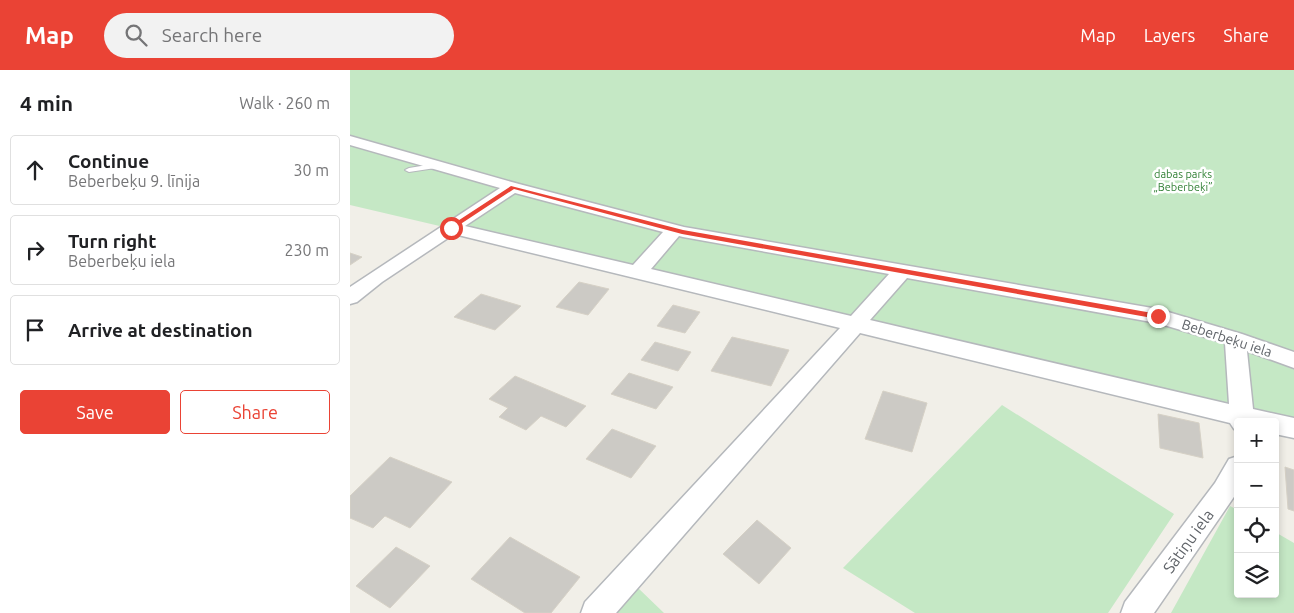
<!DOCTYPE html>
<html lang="en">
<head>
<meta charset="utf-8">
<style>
  :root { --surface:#fff; --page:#f2f2f2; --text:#202124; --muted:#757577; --line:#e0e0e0; --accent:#ea4335 }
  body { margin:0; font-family:Ubuntu,sans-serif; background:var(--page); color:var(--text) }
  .controls { position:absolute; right:15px; bottom:15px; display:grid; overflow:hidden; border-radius:5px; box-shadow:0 2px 8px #0003 }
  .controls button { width:45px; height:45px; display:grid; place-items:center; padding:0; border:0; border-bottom:1px solid var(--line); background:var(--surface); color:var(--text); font:25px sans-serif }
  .stop { position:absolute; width:15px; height:15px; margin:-11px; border:4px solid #ea4335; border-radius:50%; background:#fff }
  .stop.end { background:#ea4335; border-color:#fff; box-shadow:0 1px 5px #0008 }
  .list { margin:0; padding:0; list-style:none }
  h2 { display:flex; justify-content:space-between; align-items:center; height:65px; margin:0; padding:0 20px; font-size:21px }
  h2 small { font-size:16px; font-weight:400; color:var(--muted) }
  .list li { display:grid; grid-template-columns:32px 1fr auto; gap:15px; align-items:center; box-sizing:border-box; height:70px; margin:0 10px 10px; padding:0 10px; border:1px solid var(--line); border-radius:5px }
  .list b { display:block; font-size:19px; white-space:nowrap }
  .list p { margin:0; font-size:16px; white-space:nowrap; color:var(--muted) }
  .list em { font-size:16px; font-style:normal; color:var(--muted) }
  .actions { display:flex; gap:10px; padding:15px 20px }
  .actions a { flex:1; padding:11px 0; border:1px solid var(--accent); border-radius:5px; text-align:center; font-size:18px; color:var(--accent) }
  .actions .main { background:var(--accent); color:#fff }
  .icon { flex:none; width:28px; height:28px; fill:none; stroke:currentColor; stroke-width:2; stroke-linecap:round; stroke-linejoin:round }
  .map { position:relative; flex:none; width:944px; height:543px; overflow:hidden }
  header { display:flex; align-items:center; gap:30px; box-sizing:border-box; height:70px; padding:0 25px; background:var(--accent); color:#fff }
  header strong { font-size:24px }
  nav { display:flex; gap:28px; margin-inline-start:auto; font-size:18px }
  .search { width:350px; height:45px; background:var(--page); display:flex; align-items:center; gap:12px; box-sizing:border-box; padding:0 18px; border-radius:28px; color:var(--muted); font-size:19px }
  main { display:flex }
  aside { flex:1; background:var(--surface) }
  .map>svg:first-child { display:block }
  .green { fill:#c5e8c5 }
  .building { fill:#cccac5; stroke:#d6d1c6 }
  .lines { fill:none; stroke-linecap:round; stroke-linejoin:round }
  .service-casing { stroke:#b5b8bc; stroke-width:2 }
  .minor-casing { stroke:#b5b8bc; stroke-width:3 }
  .service { fill:#fff; fill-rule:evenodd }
  .minor { fill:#fff; fill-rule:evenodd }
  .route { fill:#ea4335 }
  .labels { text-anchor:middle; stroke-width:5; stroke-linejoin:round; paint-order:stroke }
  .far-park-label { font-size:11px; fill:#348238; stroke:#fff }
  .street-label { font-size:14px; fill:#5f6368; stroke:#fff }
  .near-street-label { font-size:16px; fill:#5f6368; stroke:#fff }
</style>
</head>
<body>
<header>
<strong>Map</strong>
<div class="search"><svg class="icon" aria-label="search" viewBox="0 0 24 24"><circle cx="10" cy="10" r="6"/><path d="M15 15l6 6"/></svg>Search here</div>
<nav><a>Map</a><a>Layers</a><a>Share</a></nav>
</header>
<main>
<aside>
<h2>4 min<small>Walk · 260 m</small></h2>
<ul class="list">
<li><svg class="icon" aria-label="ahead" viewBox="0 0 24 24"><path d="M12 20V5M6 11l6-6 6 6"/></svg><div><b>Continue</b><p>Beberbeķu 9. līnija</p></div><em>30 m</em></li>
<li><svg class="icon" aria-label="right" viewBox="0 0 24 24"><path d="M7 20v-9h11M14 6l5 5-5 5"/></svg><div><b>Turn right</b><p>Beberbeķu iela</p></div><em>230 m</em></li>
<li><svg class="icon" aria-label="arrive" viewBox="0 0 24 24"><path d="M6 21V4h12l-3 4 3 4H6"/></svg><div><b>Arrive at destination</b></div></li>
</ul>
<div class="actions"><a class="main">Save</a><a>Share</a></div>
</aside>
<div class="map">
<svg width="944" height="543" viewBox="0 0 944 543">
  <rect width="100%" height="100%" fill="#f1efe8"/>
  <path class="green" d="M0,0H944V359L925,352L0,135Z
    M652,335L824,444L758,543H565L493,498Z
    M880,436L888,440V524H925V462L944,473V543H821Z
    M287,517L314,543H264Z"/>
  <path class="building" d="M0,183L12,187L0,195Z
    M229,212L259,219L238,245L206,237Z
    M131,224L171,236L145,260L104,247Z
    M323,235L350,242L335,263L307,256Z
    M382,267L439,280L421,316L361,301Z
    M305,272L341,282L328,301L291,290Z
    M279,303L323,317L306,339L261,324Z
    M165,306L236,336L216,357L191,346L176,360L149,347L158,338L139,329Z
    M533,321L577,333L562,382L515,369Z
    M808,344L849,353L853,388L810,378Z
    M262,359L306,376L281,408L236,389Z
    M40,387L102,412L60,458L35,446L23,458L0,448V426Z
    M935,397L944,400V441L938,439Z
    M407,450L441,478L409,514L373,484Z
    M160,467L230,507L201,543H175L121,509Z
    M46,477L80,496L40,538L6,516Z"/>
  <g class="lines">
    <g class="service-casing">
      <path id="service" d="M89,93H92V97L59,102L55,100L59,98Z"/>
    </g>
    <g class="minor-casing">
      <path id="minor" d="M0,66L169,114L334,157L808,239L892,264L944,282V298L897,281L903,339L944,348V368L925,364V352H888V360L884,359L880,353L510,263L266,543H231L235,532L490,258L104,164L32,212L7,232L0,234V217L150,118L0,75ZM165,123L313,162L283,195L115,156ZM329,166L333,167L539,204L501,246L301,199ZM557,208L807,253L875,273L879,334L520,250Z
        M888,386V421L804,543H771L775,532L865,413L879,389Z"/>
    </g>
    <use href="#service" class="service"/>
    <use href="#minor" class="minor"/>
  </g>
  <path class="route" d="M161,116L333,160L808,244L812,246L808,249L332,164L164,119L103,159L97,158Z"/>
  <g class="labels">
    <g class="far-park-label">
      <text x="833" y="108">dabas parks<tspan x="833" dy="13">„Beberbeķi”</tspan></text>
    </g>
    <g class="street-label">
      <text transform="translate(877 268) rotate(18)" y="5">Beberbeķu iela</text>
    </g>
    <g class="near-street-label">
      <text transform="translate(838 471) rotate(-54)" y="6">Sātiņu iela</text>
    </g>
  </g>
</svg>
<div class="controls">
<button>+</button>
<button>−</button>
<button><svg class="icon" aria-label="locate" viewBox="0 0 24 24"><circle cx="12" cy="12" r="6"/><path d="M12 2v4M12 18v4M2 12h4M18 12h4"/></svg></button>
<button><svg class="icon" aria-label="layers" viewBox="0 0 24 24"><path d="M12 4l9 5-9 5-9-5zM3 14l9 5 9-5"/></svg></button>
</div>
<div class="stop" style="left:101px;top:158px"></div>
<div class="stop end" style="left:808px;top:246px"></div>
</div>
</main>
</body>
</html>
